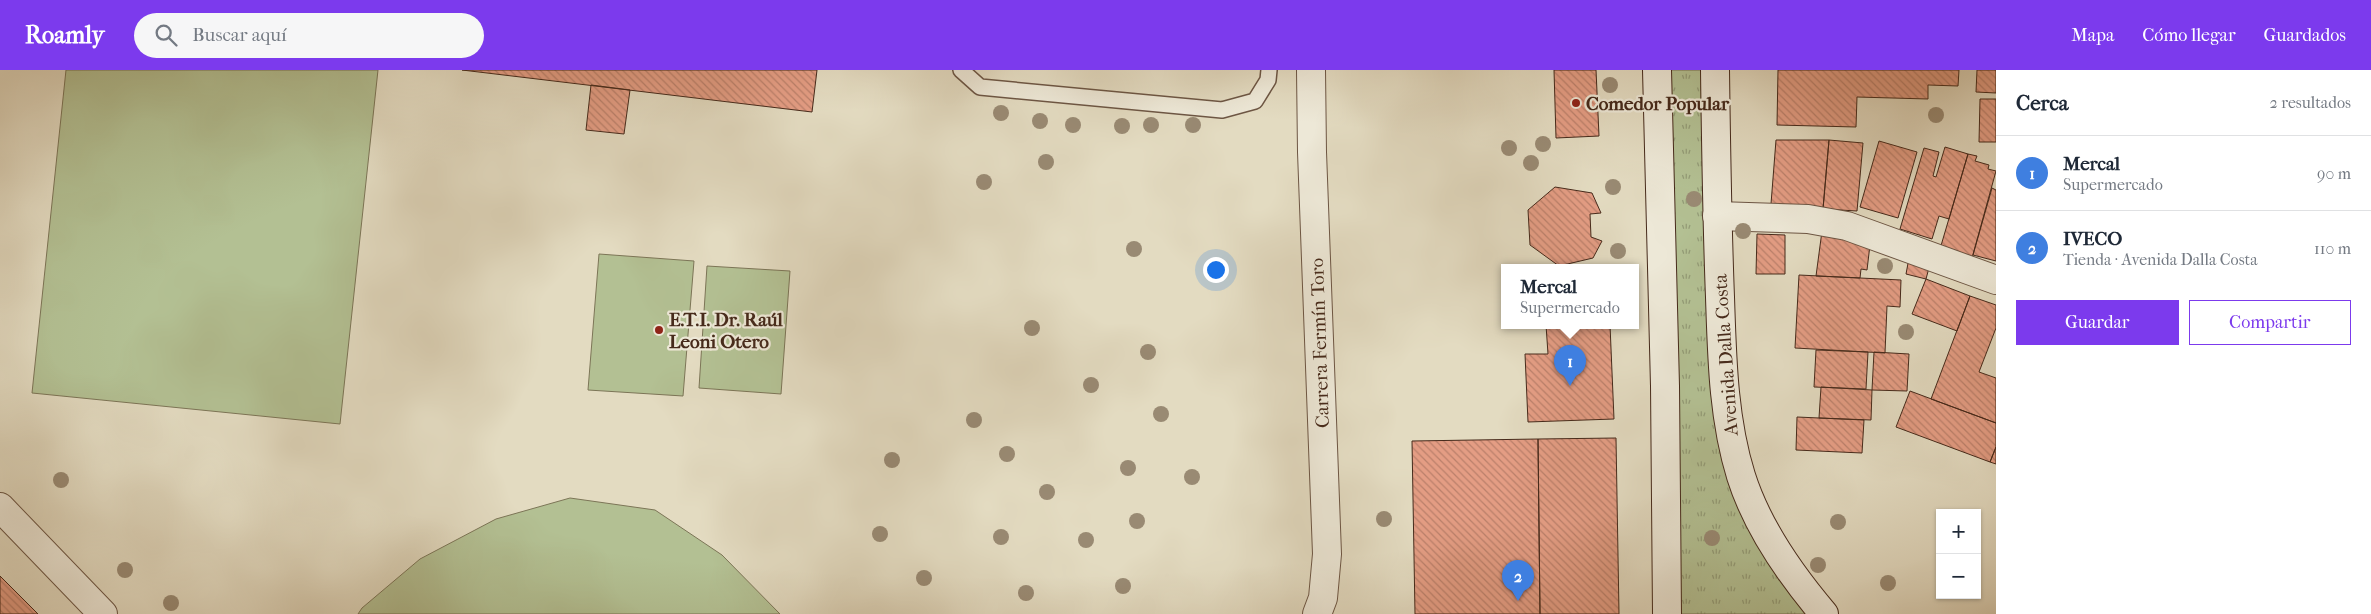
<!DOCTYPE html>
<html lang="es">
<head>
<meta charset="utf-8">
<style>
  :root { --surface:#fff; --page:#f6f6f7; --text:#1f2937; --muted:#747a83; --line:#e0e1e3; --accent:#7c3aed }
  body { margin:0; font-family:"IM FELL French Canon",serif; background:var(--page); color:var(--text) }
  .controls { position:absolute; right:15px; bottom:15px; display:grid; overflow:hidden; border-radius:0px; box-shadow:0 1px 4px #0004 }
  .controls button { width:45px; height:45px; display:grid; place-items:center; padding:0; border:0; border-bottom:1px solid var(--line); background:var(--surface); color:var(--text); font:25px sans-serif }
  .you { position:absolute; left:1215px; top:199px; width:18px; height:18px; margin:-12px; border:4px solid #fff; border-radius:50%; background:#1a73e8; box-shadow:0 0 0 8px #1a73e833 }
  .badge { display:grid; place-items:center; width:32px; height:32px; border-radius:50%; background:var(--accent); color:#fff; font-size:16px; font-weight:700 }
  .pin { position:absolute; translate:-50% -41px; filter:drop-shadow(0 1px 2px #0008) }
  .pin::after { content:''; position:absolute; top:26px; width:18px; height:15px; background:inherit; clip-path:polygon(0 0,100% 0,50% 100%) }
  .popup { position:absolute; left:1501px; top:194px; width:138px; height:65px; box-sizing:border-box; display:grid; place-content:center; border-radius:0px; background:var(--surface); filter:drop-shadow(0 1px 4px #0005); font-size:16px; white-space:nowrap; color:var(--muted) }
  .popup b { font-size:19px; color:var(--text) }
  .popup::after { content:''; position:absolute; left:50%; top:100%; margin-left:-10px; border:10px solid transparent; border-top-color:var(--surface) }
  .list { margin:0; padding:0; list-style:none }
  h2 { display:flex; justify-content:space-between; align-items:center; height:65px; margin:0; padding:0 20px; font-size:21px }
  h2 small { font-size:16px; font-weight:400; color:var(--muted) }
  .list li { display:grid; grid-template-columns:32px 1fr auto; gap:15px; align-items:center; box-sizing:border-box; height:75px; padding:0 20px; border-top:1px solid var(--line) }
  .list b { display:block; font-size:19px; white-space:nowrap }
  .list p { margin:0; font-size:16px; white-space:nowrap; color:var(--muted) }
  .list em { font-size:16px; font-style:normal; color:var(--muted) }
  .actions { display:flex; gap:10px; padding:15px 20px }
  .actions a { flex:1; padding:11px 0; border:1px solid var(--accent); border-radius:0px; text-align:center; font-size:18px; color:var(--accent) }
  .actions .main { background:var(--accent); color:#fff }
  .icon { flex:none; width:28px; height:28px; fill:none; stroke:currentColor; stroke-width:2; stroke-linecap:round; stroke-linejoin:round }
  .map { position:relative; flex:none; width:1996px; height:544px; overflow:hidden }
  header { display:flex; align-items:center; gap:30px; box-sizing:border-box; height:70px; padding:0 25px; background:var(--accent); color:#fff }
  header strong { font-size:24px }
  nav { display:flex; gap:28px; margin-inline-start:auto; font-size:18px }
  .search { width:350px; height:45px; background:var(--page); display:flex; align-items:center; gap:12px; box-sizing:border-box; padding:0 18px; border-radius:28px; color:var(--muted); font-size:19px }
  main { display:flex }
  aside { flex:1; background:var(--surface) }
  .map>svg:first-child { display:block }
  .grass { fill:url(#grass-tufts); stroke:#7c7557 }
  .park { fill:#b3c093; stroke:#7c7557 }
  .building { fill:url(#building-back-hatch); stroke:#462a1b }
  .lines { fill:none; stroke-linecap:round; stroke-linejoin:round }
  .lane-casing { stroke:#6d5644; stroke-width:18 }
  .street-casing { stroke:#6d5644; stroke-width:30 }
  .secondary-casing { stroke:#462a1b; stroke-width:30 }
  .lane { stroke:#ede8d7; stroke-width:15 }
  .street { stroke:#ede8d7; stroke-width:28 }
  .secondary { stroke:#ede8d7; stroke-width:28 }
  .tree { fill:#998a73 }
  .poi-dot { fill:#8f2418; stroke:#ede8d7; stroke-width:2 }
  .labels { text-anchor:middle; stroke-width:4.5; stroke-linejoin:round; paint-order:stroke }
  .poi-label { font-size:19px; font-weight:bold; fill:#462a1b; stroke:#ede8d7; text-anchor:start }
  .street-label { font-size:19px; fill:#462a1b; stroke:#ede8d7 }
</style>
</head>
<body>
<header>
<strong>Roamly</strong>
<div class="search"><svg class="icon" aria-label="search" viewBox="0 0 24 24"><circle cx="10" cy="10" r="6"/><path d="M15 15l6 6"/></svg>Buscar aquí</div>
<nav><a>Mapa</a><a>Cómo llegar</a><a>Guardados</a></nav>
</header>
<main>
<div class="map">
<svg width="1996" height="544" viewBox="0 0 1996 544">
  <defs>
    <pattern id="grass-tufts" width="24" height="20" patternUnits="userSpaceOnUse" patternTransform="scale(1.25)"><rect width="24" height="20" fill="#b3c093"/><path d="M3 7l-1-3M5 7V3M7 7l1-3M15 17l-1-3M17 17v-4M19 17l1-3" fill="none" stroke="#939c77"/></pattern>
    <pattern id="building-back-hatch" width="6" height="6" patternUnits="userSpaceOnUse" patternTransform="scale(1.25)"><rect width="6" height="6" fill="#e49d84"/><path d="M-1 5l2 2M0 0l6 6M5-1l2 2" fill="none" stroke="#bb806b"/></pattern>
  </defs>
  <rect width="100%" height="100%" fill="#e3dbc1"/>
  <filter id="stains"><feTurbulence type="fractalNoise" baseFrequency=".004" numOctaves="4"/><feColorMatrix values="0 0 0 0 .2 0 0 0 0 .09 0 0 0 0 .02 0 0 0 .5 -.17"/></filter>
  <radialGradient id="worn" r=".72"><stop offset=".6" stop-color="#630" stop-opacity="0"/><stop offset="1" stop-color="#630" stop-opacity=".3"/></radialGradient>
  <path class="grass" d="M1657,0H1715L1732,373L1824,544H1667Z"/>
  <path class="park" d="M66,0H378L340,354L32,323Z
    M599,184L694,191L683,326L588,320Z
    M707,196L790,201L781,324L699,318Z
    M570,428L655,440L722,485L780,544H358L362,538L420,489L496,449Z"/>
  <path class="building" d="M462,0H817L812,42Z
    M1554,0H1596L1599,66L1556,68Z
    M1778,0H1959L1958,16L1928,15V29L1857,27L1856,57L1777,55Z
    M1977,0H1996V23L1976,22Z
    M591,15L630,20L624,64L586,60Z
    M1980,29H1996V72H1979Z
    M1776,70H1829L1823,139L1771,134Z
    M1829,70L1863,73L1857,141L1823,139Z
    M1879,71L1917,82L1898,148L1860,137Z
    M1945,77L1968,84L1949,149L1939,146L1932,169L1900,159L1924,78L1939,82L1933,106L1936,107Z
    M1968,84L1977,86L1975,91L1989,95L1988,99L1996,101L1972,188L1940,179Z
    M1555,117L1592,123L1601,143L1590,144L1591,167L1602,171L1593,188L1559,196L1530,175L1528,140Z
    M1992,118L1996,120V191L1973,185Z
    M1822,161L1870,175L1867,200L1861,199L1860,208L1816,206Z
    M1757,164L1785,165V204H1756Z
    M1909,188L1930,194L1926,209L1906,204Z
    M1799,205L1901,210L1900,237L1887,236L1885,283L1795,278Z
    M1926,209L1970,226L1957,261L1912,244Z
    M1970,226L1996,235V258L1979,302L1996,308V353L1931,329Z
    M1546,255H1610L1614,349L1528,352L1525,284H1548Z
    M1816,280L1868,282L1866,319L1814,317Z
    M1874,282L1909,284L1907,321L1872,320Z
    M1821,317L1872,320L1871,350L1819,348Z
    M1910,321L1996,353V377L1990,392L1896,357Z
    M1797,347L1864,350L1862,383L1796,380Z
    M1616,368L1619,544H1540L1538,369Z
    M1538,369L1540,544H1415L1412,371Z
    M1996,377V394L1990,392Z
    M0,506L38,544H0Z"/>
  <g class="lines">
    <g class="lane-casing">
      <path id="lane" d="M961,0L980,17L1222,40L1255,31L1268,10L1269,0"/>
    </g>
    <g class="street-casing">
      <path id="street" d="M1311,0L1312,82L1327,484L1323,528L1317,544
        M1717,146L1808,149L1847,156L1996,210
        M0,437L103,544"/>
    </g>
    <g class="secondary-casing">
      <path id="secondary" d="M1657,0L1665,316L1667,544
        M1715,0C1716,76 1717,151 1720,227C1722,287 1723,348 1741,406C1757,457 1790,504 1824,544"/>
    </g>
    <use href="#lane" class="lane"/>
    <use href="#street" class="street"/>
    <use href="#secondary" class="secondary"/>
  </g>
  <g class="tree">
    <circle cx="1610" cy="15" r="8"/>
    <circle cx="1001" cy="43" r="8"/>
    <circle cx="1936" cy="45" r="8"/>
    <circle cx="1040" cy="51" r="8"/>
    <circle cx="1073" cy="55" r="8"/>
    <circle cx="1151" cy="55" r="8"/>
    <circle cx="1193" cy="55" r="8"/>
    <circle cx="1122" cy="56" r="8"/>
    <circle cx="1543" cy="74" r="8"/>
    <circle cx="1509" cy="78" r="8"/>
    <circle cx="1046" cy="92" r="8"/>
    <circle cx="1531" cy="93" r="8"/>
    <circle cx="984" cy="112" r="8"/>
    <circle cx="1613" cy="117" r="8"/>
    <circle cx="1694" cy="129" r="8"/>
    <circle cx="1743" cy="161" r="8"/>
    <circle cx="1134" cy="179" r="8"/>
    <circle cx="1618" cy="181" r="8"/>
    <circle cx="1885" cy="196" r="8"/>
    <circle cx="1032" cy="258" r="8"/>
    <circle cx="1906" cy="262" r="8"/>
    <circle cx="1148" cy="282" r="8"/>
    <circle cx="1091" cy="315" r="8"/>
    <circle cx="1161" cy="344" r="8"/>
    <circle cx="974" cy="350" r="8"/>
    <circle cx="1007" cy="384" r="8"/>
    <circle cx="892" cy="390" r="8"/>
    <circle cx="1128" cy="398" r="8"/>
    <circle cx="1192" cy="407" r="8"/>
    <circle cx="61" cy="410" r="8"/>
    <circle cx="1047" cy="422" r="8"/>
    <circle cx="1384" cy="449" r="8"/>
    <circle cx="1137" cy="451" r="8"/>
    <circle cx="1838" cy="452" r="8"/>
    <circle cx="880" cy="464" r="8"/>
    <circle cx="1001" cy="467" r="8"/>
    <circle cx="1712" cy="468" r="8"/>
    <circle cx="1086" cy="470" r="8"/>
    <circle cx="1818" cy="495" r="8"/>
    <circle cx="125" cy="500" r="8"/>
    <circle cx="924" cy="508" r="8"/>
    <circle cx="1888" cy="513" r="8"/>
    <circle cx="1123" cy="516" r="8"/>
    <circle cx="1026" cy="523" r="8"/>
    <circle cx="171" cy="533" r="8"/>
  </g>
  <g class="poi-dot">
    <circle cx="1576" cy="33" r="5"/>
    <circle cx="659" cy="260" r="5"/>
  </g>
  <g class="labels">
    <g class="poi-label">
      <text x="1586" y="40">Comedor Popular</text>
      <text x="669" y="256">E.T.I. Dr. Raúl<tspan x="669" dy="22">Leoni Otero</tspan></text>
    </g>
    <g class="street-label">
      <text transform="translate(1319 273) rotate(-92)" y="7">Carrera Fermín Toro</text>
      <text transform="translate(1725 285) rotate(-94)" y="7">Avenida Dalla Costa</text>
    </g>
  </g>
  <rect width="100%" height="100%" filter="url(#stains)"/>
  <rect width="100%" height="100%" fill="url(#worn)"/>
</svg>
<div class="controls">
<button>+</button>
<button>−</button>
</div>
<div class="you"></div>
<div class="pin badge" style="left:1570px;top:316px;background:#3f7fe0">1</div>
<div class="popup"><b>Mercal</b>Supermercado</div>
<div class="pin badge" style="left:1518px;top:531px;background:#3f7fe0">2</div>
</div>
<aside>
<h2>Cerca<small>2 resultados</small></h2>
<ul class="list">
<li><span class="badge" style="background:#3f7fe0">1</span><div><b>Mercal</b><p>Supermercado</p></div><em>90 m</em></li>
<li><span class="badge" style="background:#3f7fe0">2</span><div><b>IVECO</b><p>Tienda · Avenida Dalla Costa</p></div><em>110 m</em></li>
</ul>
<div class="actions"><a class="main">Guardar</a><a>Compartir</a></div>
</aside>
</main>
</body>
</html>
